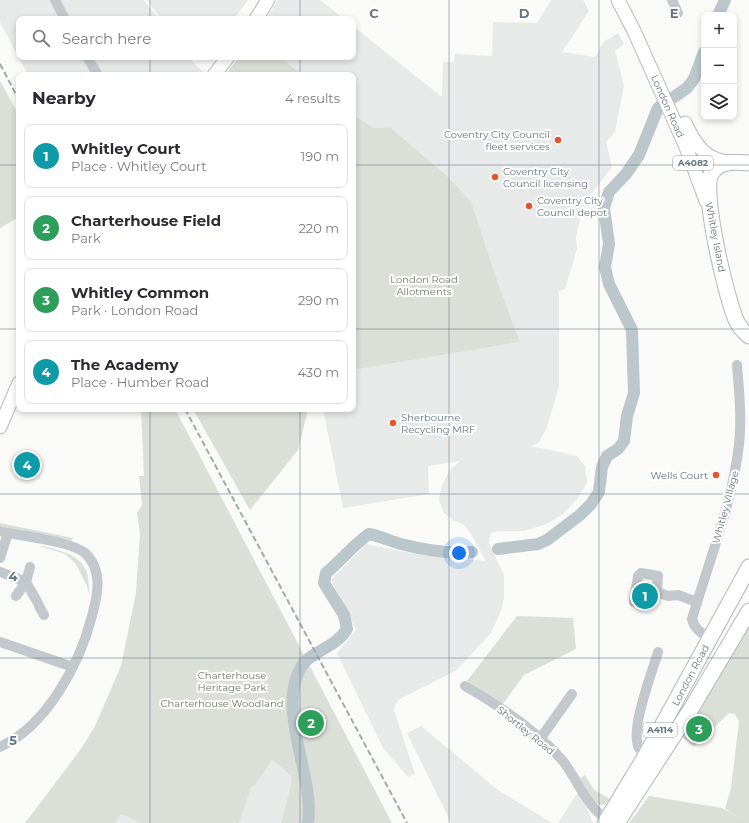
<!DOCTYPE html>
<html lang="en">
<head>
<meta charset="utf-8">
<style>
  :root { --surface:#fff; --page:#f2f2f3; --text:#2b2b33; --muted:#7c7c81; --line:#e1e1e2; --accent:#e4572e }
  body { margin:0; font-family:Montserrat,sans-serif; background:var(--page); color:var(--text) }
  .controls { position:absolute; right:12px; top:12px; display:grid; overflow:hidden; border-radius:8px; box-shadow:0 2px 6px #0003 }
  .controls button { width:36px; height:36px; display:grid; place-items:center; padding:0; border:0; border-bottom:1px solid var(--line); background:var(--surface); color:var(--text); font:20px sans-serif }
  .you { position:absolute; left:459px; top:553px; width:14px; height:14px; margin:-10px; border:3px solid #fff; border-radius:50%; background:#1a73e8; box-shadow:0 0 0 6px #1a73e833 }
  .badge { display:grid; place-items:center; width:26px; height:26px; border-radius:50%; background:var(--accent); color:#fff; font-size:13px; font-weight:700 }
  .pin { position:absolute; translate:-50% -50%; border:2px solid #fff; box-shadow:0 1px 4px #0006 }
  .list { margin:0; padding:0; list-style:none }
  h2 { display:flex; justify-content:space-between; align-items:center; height:52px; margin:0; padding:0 16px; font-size:17px }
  h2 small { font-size:13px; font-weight:400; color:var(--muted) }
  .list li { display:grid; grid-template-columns:26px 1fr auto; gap:12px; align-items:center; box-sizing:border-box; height:64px; margin:0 8px 8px; padding:0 8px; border:1px solid var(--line); border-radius:8px }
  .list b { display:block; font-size:15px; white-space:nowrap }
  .list p { margin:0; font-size:13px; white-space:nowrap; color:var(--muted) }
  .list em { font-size:13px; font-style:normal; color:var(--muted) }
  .icon { flex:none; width:22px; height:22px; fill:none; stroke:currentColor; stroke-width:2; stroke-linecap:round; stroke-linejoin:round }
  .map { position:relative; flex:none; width:749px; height:823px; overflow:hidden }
  .search { position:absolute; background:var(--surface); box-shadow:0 2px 6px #0003; left:16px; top:16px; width:340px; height:44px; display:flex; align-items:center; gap:10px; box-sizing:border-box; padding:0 14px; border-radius:8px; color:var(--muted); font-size:15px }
  .panel { position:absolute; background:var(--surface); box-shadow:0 2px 6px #0003; left:16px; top:72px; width:340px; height:340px; border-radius:8px }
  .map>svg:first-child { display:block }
  .built { fill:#e8e9e9 }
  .green { fill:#dadfd7 }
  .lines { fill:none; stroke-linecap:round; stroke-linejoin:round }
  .river { stroke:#bbc7cb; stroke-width:12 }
  .major-casing { stroke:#b5babe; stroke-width:15 }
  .highway-casing { stroke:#b4b9bd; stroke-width:17 }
  .minor { stroke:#c3c8cc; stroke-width:10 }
  .major { stroke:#fff; stroke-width:13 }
  .highway { stroke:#fff; stroke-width:15 }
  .rail { stroke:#a2aab0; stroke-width:2; stroke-dasharray:6 3; stroke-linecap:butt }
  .grid { fill:none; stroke:#657683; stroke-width:1; stroke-opacity:0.55 }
  .poi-dot { fill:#e4572e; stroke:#fff; stroke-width:1.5 }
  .labels { text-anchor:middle; stroke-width:4; stroke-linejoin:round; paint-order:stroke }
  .shield { fill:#fff; stroke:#939fa8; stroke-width:1 }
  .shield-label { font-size:9px; font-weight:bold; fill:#657683 }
  .street-label { font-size:10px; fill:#657683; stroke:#fff }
  .poi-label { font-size:10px; fill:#657683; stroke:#fff; text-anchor:start }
  .park-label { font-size:10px; fill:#687a64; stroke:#fff }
  .grid-label { font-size:13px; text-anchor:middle; font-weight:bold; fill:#657683; stroke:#fff; stroke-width:4; stroke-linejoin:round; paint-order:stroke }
</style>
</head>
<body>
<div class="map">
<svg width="749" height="823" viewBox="0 0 749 823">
  <rect width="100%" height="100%" fill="#fafaf8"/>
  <path class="built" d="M0,0H144L159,19H19V57H194L191,60L206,75H28L0,22Z
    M147,0H248L234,19H161Z
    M278,0H320L344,19H266Z
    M551,0H583L589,11L562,52L594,57L598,53L600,47L605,41L618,33L624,44L615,51L624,86L615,132L606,142L612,167L584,204L576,237L577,249L565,289L559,291V387L546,430L538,443L531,446L577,456L585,466L587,483L578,498L563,514L547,524L524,531H498L491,533L489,543L504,575V598L501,611L491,633L457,670L400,699L395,705L394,710L415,774L408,777L383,748L337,653L356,630L331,580L366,544L421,555L486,561L471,534L464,525L454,521L444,513L439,500L442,485L450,470L460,461L428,466L429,494L343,508L323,409H353V370L520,342L499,286L471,201L447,176L390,127L373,128L353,114V75H302L280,57H353V26L442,97L443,62H454L455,54L492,56L493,22L537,23Z
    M421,726L498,790L552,823H451L407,733Z
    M268,754L293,767L289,823H225Z
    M578,792L587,808L593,823H558Z
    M121,814L141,823H115Z"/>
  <path class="green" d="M239,57H280L302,75H225Z
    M0,81L19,115V217L0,228Z
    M353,114L373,128L390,127L447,176L471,201L499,286L520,342L353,370Z
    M141,409H175L392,823H281L291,786L292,777L272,759L255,785L251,787L239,823H141L121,814L115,823H25L81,749L95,726L121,666L136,593L140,533L137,513L142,505L139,476H144Z
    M193,409H308L298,450L250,510Z
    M0,523L73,538L71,541L0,526Z
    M39,546C44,546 51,548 57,550C83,557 90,568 89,595L87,586L76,564L65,554Z
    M517,616L573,618L576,649L524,675L503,704L467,681Z
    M749,621V823H629L649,796L722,808L740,818L725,809L731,788L739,722L735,714L729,713L694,747L681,736Z
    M585,775L594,790L610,799L605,805H599L595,802L580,778Z"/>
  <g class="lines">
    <path class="river" d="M718,15L725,0
      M498,549L538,544L547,540L580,515L591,504L599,492L602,467L607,456L618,449L624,441L627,416L634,393L632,330L609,284L605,267L609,244L604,208L609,192L626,174L639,155L658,108L687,88L694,79L704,52
      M308,823C315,776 276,710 301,667C309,652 336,648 347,629L344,615L324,583L326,573C341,561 355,543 369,534C380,536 390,541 401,544C424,550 449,554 472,552"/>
    <g class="major-casing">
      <path id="major" d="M618,0L634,31L686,147L706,201
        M256,19L268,0
        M214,75L228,57
        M685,123C695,144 705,161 731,162
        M0,427L19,383"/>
    </g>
    <g class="highway-casing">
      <path id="highway" d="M749,163C735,162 719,160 711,174C701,191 727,302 737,322C740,328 744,332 749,336
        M605,823L646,755L749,567
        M617,823L691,709L749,611"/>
    </g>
    <path class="minor" d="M55,0L65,19
      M672,0L678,13
      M87,57L98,75
      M0,531C20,536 71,541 85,553C103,570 98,594 92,616C80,663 47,726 0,747
      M0,558L8,533
      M0,572L26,582L38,603
      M16,596L26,582L30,567
      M634,602L638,576L641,573L658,576L657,592L668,596L678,595L697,602
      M39,606L44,615
      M710,639C702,633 694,629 692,619C709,561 732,504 739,445C742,418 739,391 737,365
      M0,642L73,667
      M465,686C498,705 538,732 563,761C578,781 586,805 607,820
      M540,739L572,694
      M646,755C643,752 639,750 638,746C631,726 652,673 658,652"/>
    <use href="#major" class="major"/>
    <use href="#highway" class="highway"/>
    <path class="rail" d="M0,64L19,100
      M185,409L407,823"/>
  </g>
  <path class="grid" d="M150,0V19M300,0V19M449,0V823M599,0V823M150,57V75M300,57V75M0,165H19M353,165H749M0,329H19M353,329H749M150,409V823M300,409V823M0,494H749M0,658H749"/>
  <g class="poi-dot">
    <circle cx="558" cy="140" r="4"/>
    <circle cx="495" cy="177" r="4"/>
    <circle cx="529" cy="206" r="4"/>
    <circle cx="393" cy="423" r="4"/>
    <circle cx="716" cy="475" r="4"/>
  </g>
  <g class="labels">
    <g class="shield">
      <rect x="673" y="156" width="40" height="14" rx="3"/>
      <rect x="643" y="723" width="34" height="14" rx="3"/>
    </g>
    <g class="shield-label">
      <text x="693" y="166">A4082</text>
      <text x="660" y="733">A4114</text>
    </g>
    <g class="street-label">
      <text transform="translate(668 106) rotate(66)" y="4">London Road</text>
      <text transform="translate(716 237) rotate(79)" y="4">Whitley Island</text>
      <text transform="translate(725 507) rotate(-75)" y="4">Whitley Village</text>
      <text transform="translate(690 675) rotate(-62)" y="4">London Road</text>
      <text transform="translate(526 730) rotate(39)" y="4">Shortley Road</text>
    </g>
    <g class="poi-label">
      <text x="550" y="138" text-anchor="end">Coventry City Council<tspan x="550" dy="12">fleet services</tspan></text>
      <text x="503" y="175">Coventry City<tspan x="503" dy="12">Council licensing</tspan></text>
      <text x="537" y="204">Coventry City<tspan x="537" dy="12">Council depot</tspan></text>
      <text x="401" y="421">Sherbourne<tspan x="401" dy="12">Recycling MRF</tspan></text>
      <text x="708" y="479" text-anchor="end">Wells Court</text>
    </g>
    <g class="park-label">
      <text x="424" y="283">London Road<tspan x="424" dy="12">Allotments</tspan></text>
      <text x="232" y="679">Charterhouse<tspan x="232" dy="12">Heritage Park</tspan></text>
      <text x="222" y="707">Charterhouse Woodland</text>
    </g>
  </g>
  <g class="grid-label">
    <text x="374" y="18">C</text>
    <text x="524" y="18">D</text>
    <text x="674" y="18">E</text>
    <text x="13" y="581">4</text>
    <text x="13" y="745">5</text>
  </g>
</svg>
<div class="controls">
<button>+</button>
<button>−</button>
<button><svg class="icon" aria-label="layers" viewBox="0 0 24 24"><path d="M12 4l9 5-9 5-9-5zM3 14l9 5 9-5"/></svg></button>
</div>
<div class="you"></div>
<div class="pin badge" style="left:645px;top:596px;background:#0f9aa8">1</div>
<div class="pin badge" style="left:311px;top:723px;background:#2e9e5b">2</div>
<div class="pin badge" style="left:699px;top:729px;background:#2e9e5b">3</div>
<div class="pin badge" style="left:27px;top:465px;background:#0f9aa8">4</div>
<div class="search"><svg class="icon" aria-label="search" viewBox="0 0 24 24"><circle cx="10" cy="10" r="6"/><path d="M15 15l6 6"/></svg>Search here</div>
<section class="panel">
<h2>Nearby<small>4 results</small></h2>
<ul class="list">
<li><span class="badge" style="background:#0f9aa8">1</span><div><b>Whitley Court</b><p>Place · Whitley Court</p></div><em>190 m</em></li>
<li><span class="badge" style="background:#2e9e5b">2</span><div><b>Charterhouse Field</b><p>Park</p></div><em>220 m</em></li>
<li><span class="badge" style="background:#2e9e5b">3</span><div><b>Whitley Common</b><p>Park · London Road</p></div><em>290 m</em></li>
<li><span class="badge" style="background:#0f9aa8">4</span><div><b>The Academy</b><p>Place · Humber Road</p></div><em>430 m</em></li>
</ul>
</section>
</div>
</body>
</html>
